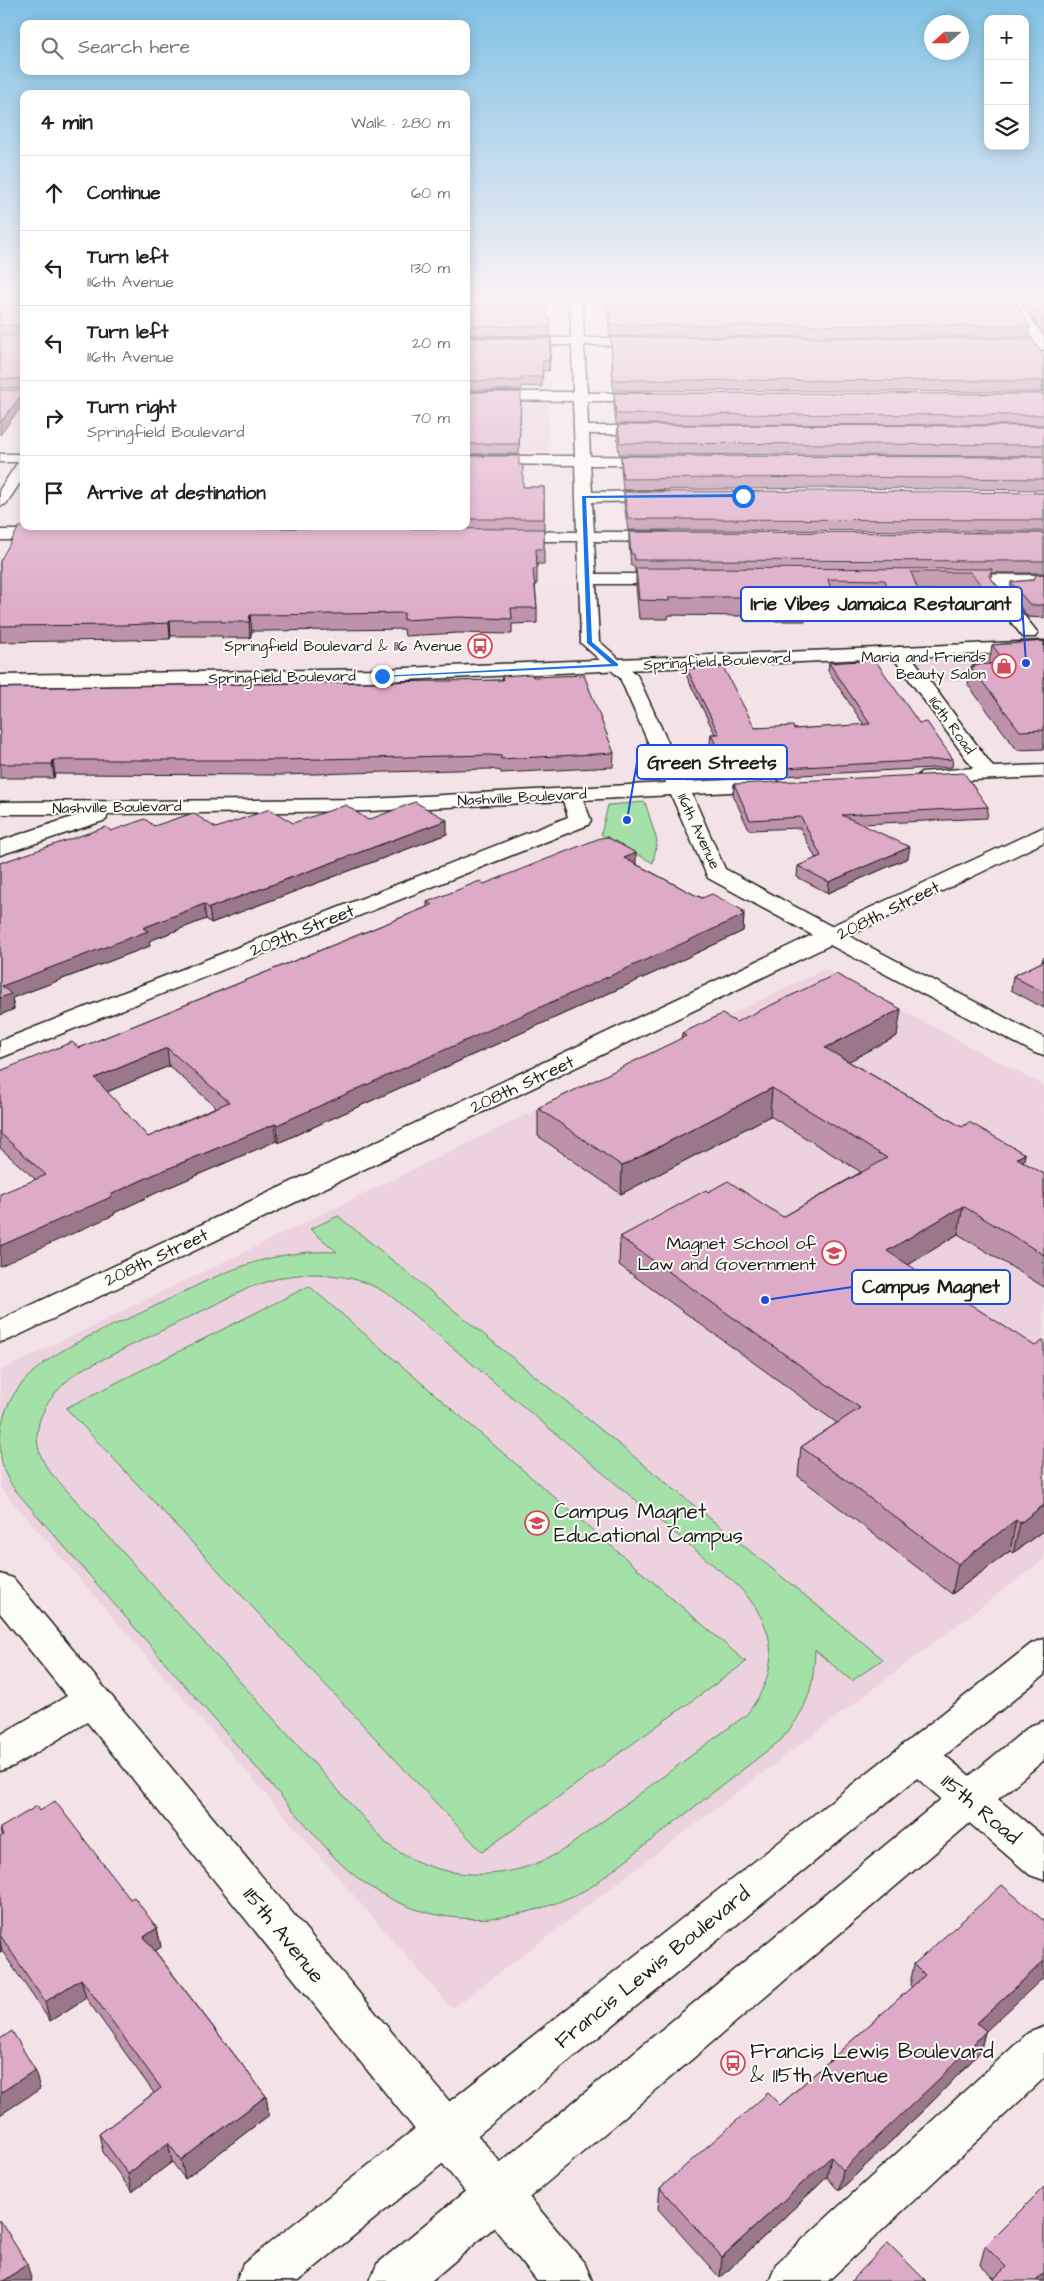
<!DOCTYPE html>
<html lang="en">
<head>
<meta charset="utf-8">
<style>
  :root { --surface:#fff; --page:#f2f2f2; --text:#222; --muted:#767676; --line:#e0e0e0 }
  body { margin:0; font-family:"Architects Daughter",sans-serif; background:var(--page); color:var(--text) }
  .controls { position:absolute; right:15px; top:15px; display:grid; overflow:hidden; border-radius:10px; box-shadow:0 2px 12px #0003 }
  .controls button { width:45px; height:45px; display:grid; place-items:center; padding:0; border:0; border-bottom:1px solid var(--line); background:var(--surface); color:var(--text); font:25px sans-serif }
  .compass { position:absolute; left:924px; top:15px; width:45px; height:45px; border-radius:50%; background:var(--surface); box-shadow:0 2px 12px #0003; rotate:249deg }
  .stop { position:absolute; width:15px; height:15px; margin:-11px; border:4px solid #1a73e8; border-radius:50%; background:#fff }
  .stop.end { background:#1a73e8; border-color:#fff; box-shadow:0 1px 5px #0008 }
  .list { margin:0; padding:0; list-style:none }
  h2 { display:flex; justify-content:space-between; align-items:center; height:65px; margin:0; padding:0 20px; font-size:21px }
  h2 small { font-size:16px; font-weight:400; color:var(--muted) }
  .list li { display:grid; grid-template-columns:32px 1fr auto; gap:15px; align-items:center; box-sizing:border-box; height:75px; padding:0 20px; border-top:1px solid var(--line) }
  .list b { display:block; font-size:19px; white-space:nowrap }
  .list p { margin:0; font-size:16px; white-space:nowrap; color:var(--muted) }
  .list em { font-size:16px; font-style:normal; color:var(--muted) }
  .icon { flex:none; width:28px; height:28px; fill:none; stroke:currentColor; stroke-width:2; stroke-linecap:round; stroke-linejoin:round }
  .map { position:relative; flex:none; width:1044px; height:2281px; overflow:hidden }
  .search { position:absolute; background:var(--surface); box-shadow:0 2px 12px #0003; left:20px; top:20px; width:450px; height:55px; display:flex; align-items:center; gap:12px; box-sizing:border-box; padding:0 18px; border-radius:10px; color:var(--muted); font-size:19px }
  .panel { position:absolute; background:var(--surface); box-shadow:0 2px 12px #0003; left:20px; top:90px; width:450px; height:440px; border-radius:10px }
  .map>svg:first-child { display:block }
  .built { fill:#ecd2df }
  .green { fill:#a4e1a8; stroke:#607e62; fill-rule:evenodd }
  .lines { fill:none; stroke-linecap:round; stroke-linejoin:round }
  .minor-casing { stroke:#1c1c1c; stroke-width:3 }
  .major-casing { stroke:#1c1c1c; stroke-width:3 }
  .minor { fill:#fdfcf7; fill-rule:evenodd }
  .major { fill:#fdfcf7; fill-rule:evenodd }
  .wall { fill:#be92ab; stroke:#1c1c1c; fill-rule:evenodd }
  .shaded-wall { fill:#9b778b; stroke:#1c1c1c }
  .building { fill:#ddaac7; stroke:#1c1c1c; fill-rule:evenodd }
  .route { fill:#1a73e8 }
  .labels { text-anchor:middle; stroke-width:4; stroke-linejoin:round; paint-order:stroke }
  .far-poi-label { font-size:15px; fill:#1c1c1c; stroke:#fdfcf7; text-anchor:end }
  .far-street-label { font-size:15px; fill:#1c1c1c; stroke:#fdfcf7 }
  .street-label { font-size:18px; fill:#1c1c1c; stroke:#fdfcf7 }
  .poi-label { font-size:18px; fill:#1c1c1c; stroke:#fdfcf7; text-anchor:end }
  .near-poi-label { font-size:21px; fill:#1c1c1c; stroke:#fdfcf7; text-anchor:start }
  .near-street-label { font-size:21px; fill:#1c1c1c; stroke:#fdfcf7 }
  .leader { fill:none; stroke:#1d4ed8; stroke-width:2 }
  .callout-dot { fill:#1d4ed8; stroke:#fdfcf7; stroke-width:2 }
  .callout { fill:#fdfcf7; stroke:#1d4ed8; stroke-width:2 }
  .callout-label { font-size:19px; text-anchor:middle; font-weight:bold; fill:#1c1c1c }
</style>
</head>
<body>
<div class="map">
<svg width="1044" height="2281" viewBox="0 0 1044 2281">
  <rect width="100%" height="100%" fill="#f3e3e9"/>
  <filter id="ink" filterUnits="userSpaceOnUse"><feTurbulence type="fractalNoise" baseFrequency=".02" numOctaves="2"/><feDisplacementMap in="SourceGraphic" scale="10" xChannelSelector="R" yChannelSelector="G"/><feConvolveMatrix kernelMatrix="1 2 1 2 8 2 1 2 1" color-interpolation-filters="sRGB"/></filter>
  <g filter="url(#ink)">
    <path class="built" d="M466,403H549L548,452H466Z
      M1044,654L1015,679L924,682L909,660Z
      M825,969L1044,1086V1559L452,2009L0,1487V1371Z"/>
    <path class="green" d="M645,802L657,841L653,863L601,834L608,805Z
      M338,1216L883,1659L852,1681L815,1650C813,1691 808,1708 781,1740L591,1887C501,1935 408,1931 334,1857L16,1491C4,1476 0,1462 0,1443C0,1367 84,1339 141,1313C207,1281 260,1248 337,1252L310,1229ZM307,1274C338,1274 367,1279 392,1297L736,1584C777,1625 783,1669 746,1715L569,1846C514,1884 441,1884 387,1844L51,1473C20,1435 46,1394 81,1370L251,1287L282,1277Z
      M309,1286L746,1662L482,1852L66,1408Z"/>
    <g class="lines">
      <g class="minor-casing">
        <path id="minor" d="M570,299H582L584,338H647L653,342L647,346L584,345L587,393H652L659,397L652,401H587L588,426H655L662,430L655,434H589L590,456L658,457L665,461L658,465H590L592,492L662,491L667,493L670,496L667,499L662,501L592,502L594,532H666L672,534L674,537L672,540L666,542L594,541L596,574H673L679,575L682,579L679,583L673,584H596L599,641L637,675L686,782L770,778L777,780L780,784L777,788L770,790L692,794L725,869L831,926L1044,827V842L849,936L1044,1038V1056L1035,1053L830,945L11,1339L0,1342V1320L812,935L708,878L671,795L583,800L591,820L588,825L0,1058V1041L568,817L563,801L370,811L108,814L106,820L0,855V841L81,814H0V802L370,799L666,783L620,678L581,643L578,541H506L500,539L498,536L500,533L506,531L577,532L575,465L466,464V456H575L573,401L466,400V392H573L572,345H466V337L571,338Z
          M920,299H932L940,313L938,316H930Z
          M0,454H24V477L6,504L0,506V489L18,462H0Z
          M0,530H51L57,532L59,535L57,538L51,540H0Z
          M953,574L1044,575V585H1023L1021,590L1006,593L1038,633L1035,637H1023L991,597L988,593L992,585H995L947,583L944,579L947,575Z
          M899,647L906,649L993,767L1044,765V777L928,782L921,780L918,776L921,772L973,768L890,653L892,649Z
          M0,1574L13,1578L585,2264L592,2281H537L87,1722L14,1766L0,1771V1735L67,1696L0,1613Z
          M917,1739L931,1744L1044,1837V1880L1030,1875L903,1766L898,1755L903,1744Z
          M1044,2027V2078L828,2281H769L776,2264L1028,2033Z"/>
      </g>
      <g class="major-casing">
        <path id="major" d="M1006,299H1018L1044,337V350L1039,349Z
          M1044,641V651L382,681L0,687V675L382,669Z
          M1044,1639V1675L298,2281H236L243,2264L1031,1644Z
          M1044,1721V1760L431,2281H370L377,2264L1030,1726Z"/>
      </g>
      <use href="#minor" class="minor"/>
      <use href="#major" class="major"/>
    </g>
    <path class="wall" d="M0,299H24V388H0V336L23,337V334H0Z
      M466,299L547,319L550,327V336L466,335Z
      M606,299H925L930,306L939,307L934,299H1013L1030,326L1029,337L610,336Z
      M1019,299H1044V335Z
      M611,337L1044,357V392L613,390Z
      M466,338H551V347L549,371L543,370L542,387L522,386L521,390H466Z
      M466,392L521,402L519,454H466Z
      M614,393L1044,394V425L616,424L614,403Z
      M618,425L1044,426V456L619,454L617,436Z
      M466,456L519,465L523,487H544V564H537V584H535L537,608V623L512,624V634L458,633L405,636L404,629L266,631H252L250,638H222V636H171L170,639L126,640L0,642V561L29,527L28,526H466Z
      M621,456L1044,457V490L834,488L623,490L621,467Z
      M624,492L1044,493V531L628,530L624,504Z
      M629,532L1044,533V573H992L991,578L1008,599L1005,617H990L968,590H918L921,598L919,617L889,616L883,598H833L832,616H806V621H744L743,616L669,615L668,619H639L636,586V572H635L634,566H631L629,544Z
      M1044,574V618L1028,617L1010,594L1011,582L1033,580Z
      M1044,641V749L1017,750L968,685L971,667H973V665L990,664L989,663L992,645Z
      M829,663L919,723L953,759L952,767L726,779L710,743L711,734H715L687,677V669L755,728L794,729L864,725L828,671Z
      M502,676L533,677L614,753L613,767L501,773V771L490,769L280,775L55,774L54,778H0V688L445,682L502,680Z
      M734,784L988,807L987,818L862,824L908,858L828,893L797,877L798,866L816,859L800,828L749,830L733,795Z
      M368,820L447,834L211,923L206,919L149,941L150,946L12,998L14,1009L0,1015V863L111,831L154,826L216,828L293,823Z
      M636,864L693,894L744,915L743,931L667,967L278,1143L276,1141L158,1192L114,1213V1215L35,1179L0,1148V1071L79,1048L427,907V902L484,884ZM169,1066L216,1107L148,1137L107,1092Z
      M1044,957V1008L1011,990L1013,976L1042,962L1043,958Z
      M736,1022L897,1036L848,1061L962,1127L1025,1154L1023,1162L1044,1174V1287L958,1234L908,1265L1044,1530L1013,1553L1010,1551L952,1594L798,1476L801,1447L837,1423L619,1265L620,1237L708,1192L783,1217L861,1172L770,1116L621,1194L538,1136V1108L681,1039L682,1033Z
      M40,1811L130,1899L157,1928L161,1947L155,1951L266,2096L269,2115L185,2179L172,2162L132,2192L103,2152L99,2134L154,2093L86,1998L50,2021L2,1951L0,1952V1837L1,1836L0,1828Z
      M914,1964L985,2032L980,2052L934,2100L839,2191L827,2177L720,2278L658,2209L660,2188L780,2105L912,1987L910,1985Z
      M985,2246L1044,2281L994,2278L980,2265Z"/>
    <path class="shaded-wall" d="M551,338V347L549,371V361Z
      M1043,381H1044V392H1042Z
      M24,392V403L0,435V423Z
      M250,615L252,631L250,638L249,622Z
      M170,620L171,636L170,639L169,623Z
      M53,760L55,774L54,778L52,764Z
      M447,820V834L211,923L209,908Z
      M910,847L908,858L828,893L829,882Z
      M636,853V869L624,858Z
      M204,904L206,919L149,941L150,946L12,998L14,1009L0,1015V998L2,986L143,928Z
      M744,911L743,931L667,967L278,1143L277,1125Z
      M901,1009L897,1036L823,1075L825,1048Z
      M167,1048L169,1066L97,1096L95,1078Z
      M772,1088L770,1116L621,1194L622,1166Z
      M275,1124L276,1141L158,1192L114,1213V1215L0,1266V1246L155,1174Z
      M1025,1154L1020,1182L1017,1158Z
      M963,1206L958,1234L884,1280L887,1251Z
      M1044,1505V1530L1013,1553L1020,1523Z
      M1016,1520L1010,1551L952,1594L958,1564Z
      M157,1928L161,1947L147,1956L144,1937Z
      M0,1941L2,1951L0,1952Z
      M1044,1961V1977L985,2032L980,2052L934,2100L839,2191L843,2170L977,2023Z
      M81,1979L86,1998L50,2021L45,2002Z
      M35,2070L40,2089L0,2115V2093Z
      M266,2096L269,2115L185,2179L181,2160Z
      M168,2143L172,2162L132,2192L128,2174Z
      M831,2157L827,2177L720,2278L722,2257Z
      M27,2264L32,2281H4Z
      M1044,2273V2281H1036Z"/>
    <path class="building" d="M0,299H24V326L23,325H0Z
      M466,299H548L547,319H550V327L466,326Z
      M607,299H925L930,306L939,307L943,301L941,299H1013L1030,326L610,325Z
      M1028,299H1044V321Z
      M24,332V380L23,379H0V336L23,337Z
      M611,337L1032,339L1044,357V381L613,380Z
      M466,338H551L549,361H543L542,377H522L521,381H466Z
      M0,390H24V392L0,423Z
      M466,392H521L519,444H466Z
      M614,393L1044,394V415L616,414Z
      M618,425L1044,426V445L620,443Z
      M466,456H519V465H523V487H544V519H466Z
      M621,456L1044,457V479L835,477L623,479Z
      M835,491L1044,493V520L628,519L624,492Z
      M19,527L544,529V549H536L537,569H533L537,608H511L512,619L458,617L404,620V613L265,615H250L249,622H221V620H170L169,623L124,625L0,626V561Z
      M629,532L1044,533V561L635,560L634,554H631Z
      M636,568L992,569L989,576L1008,599H993L970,572H911L921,598H891L885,580L828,579L833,598H806L807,603H745L744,597H669V601L639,600Z
      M1044,574V605H1030L1011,582L1033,580L1036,575Z
      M1044,641V730L1020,731L971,667H975L973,665L1006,663L992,645Z
      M875,660L919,723L927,722L953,759L727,771L711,734H719L687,669L723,667L755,728L793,726L794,729L870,724L829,663Z
      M532,674L533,677L584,675L614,753L501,759V756L490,755L279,760H53L52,764H0V688L503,680L502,676Z
      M964,773L988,807L842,815L910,847L829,882L798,866L821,856L801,817L750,820L734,784Z
      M415,802L447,820L209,908L204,904L143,928L148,931L2,986L11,994L0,998V863L106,827L111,831L145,819L154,826L193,813L216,828L270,809L293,823L346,805L368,820Z
      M607,837L636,853L624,858L693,894L702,898L712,894L744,911L741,913L744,915L668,950L277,1125L275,1124L155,1174L110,1195L111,1197L0,1246V1194L46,1175L0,1133V1071L72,1042L79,1048L432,905L427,902L480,881L484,884L600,838ZM167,1048L229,1102L148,1137L95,1078Z
      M1044,961V993L1013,976Z
      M836,974L901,1009L825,1048L962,1127L969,1122L1025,1154L1017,1158L1044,1174V1255L963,1206L887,1251L1035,1346L1044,1340V1505L1020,1523L1016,1520L958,1564L801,1447L860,1408L620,1237L706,1190L708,1192L728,1181L783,1217L887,1158L772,1088L622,1166L538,1108L686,1036L682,1033L722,1014L736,1022Z
      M55,1801L130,1899L134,1897L157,1928L144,1937L266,2096L181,2160L168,2143L128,2174L99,2134L161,2088L81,1979L45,2002L0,1935V1837L3,1835L0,1830V1828L37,1806L40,1811Z
      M1002,1885L1044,1921V1961L977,2023L986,2031L939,2079L843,2170L831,2157L722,2257L660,2188L768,2093L780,2105L925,1975L914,1964Z
      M12,2031L35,2070L0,2093V2039Z
      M1044,2187V2273L1036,2281H992L1006,2267L985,2246Z
      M0,2220L27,2264L4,2281H0Z
      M888,2243L926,2281H851Z"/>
  </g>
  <linearGradient id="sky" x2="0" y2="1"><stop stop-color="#80c1e4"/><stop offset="0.48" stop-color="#faf2f5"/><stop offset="1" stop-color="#faf2f5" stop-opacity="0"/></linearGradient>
  <rect width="1044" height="618" fill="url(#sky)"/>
  <path class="route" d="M743,494L745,497L586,498L592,642L618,664V666L382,677L379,676L611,664L587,643L582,496Z"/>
  <defs>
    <g id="bus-ring" transform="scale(1.25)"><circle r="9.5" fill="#fdfcf7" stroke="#d1495b" stroke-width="1.5"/><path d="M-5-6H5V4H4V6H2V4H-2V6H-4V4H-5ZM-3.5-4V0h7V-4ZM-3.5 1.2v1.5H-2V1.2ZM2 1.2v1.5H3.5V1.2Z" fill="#d1495b"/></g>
    <g id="shop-ring" transform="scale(1.25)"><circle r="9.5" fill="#fdfcf7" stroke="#d1495b" stroke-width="1.5"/><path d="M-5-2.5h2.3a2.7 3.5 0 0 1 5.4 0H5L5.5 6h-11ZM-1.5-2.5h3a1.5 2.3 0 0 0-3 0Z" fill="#d1495b"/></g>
    <g id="school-ring" transform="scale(1.25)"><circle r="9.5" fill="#fdfcf7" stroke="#d1495b" stroke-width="1.5"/><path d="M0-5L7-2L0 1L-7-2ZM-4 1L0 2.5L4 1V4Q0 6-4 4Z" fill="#d1495b"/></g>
  </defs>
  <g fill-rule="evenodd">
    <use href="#bus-ring" x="480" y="646"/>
    <use href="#shop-ring" x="1004" y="666"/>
    <use href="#school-ring" x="834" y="1253"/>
    <use href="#school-ring" x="537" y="1523"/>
    <use href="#bus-ring" x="733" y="2063"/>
  </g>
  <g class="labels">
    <g class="far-poi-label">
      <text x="462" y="651">Springfield Boulevard &amp; 116 Avenue</text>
      <text x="986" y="662">Maria and Friends<tspan x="986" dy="17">Beauty Salon</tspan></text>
    </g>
    <g class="far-street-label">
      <text transform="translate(717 661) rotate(-3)" y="5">Springfield Boulevard</text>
      <text transform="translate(282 677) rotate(-1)" y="5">Springfield Boulevard</text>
      <text transform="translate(952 725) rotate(54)" y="5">116th Road</text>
      <text transform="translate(522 797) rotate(-3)" y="5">Nashville Boulevard</text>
      <text transform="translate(117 807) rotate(-1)" y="5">Nashville Boulevard</text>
      <text transform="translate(699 831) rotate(65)" y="5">116th Avenue</text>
    </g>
    <g class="street-label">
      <text transform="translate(888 910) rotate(-26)" y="6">208th Street</text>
      <text transform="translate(302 930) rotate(-22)" y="6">209th Street</text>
      <text transform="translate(522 1084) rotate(-25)" y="6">208th Street</text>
      <text transform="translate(156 1257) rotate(-25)" y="6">208th Street</text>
    </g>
    <g class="poi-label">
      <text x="816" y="1249">Magnet School of<tspan x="816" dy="21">Law and Government</tspan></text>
    </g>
    <g class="near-poi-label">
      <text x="554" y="1518">Campus Magnet<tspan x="554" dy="24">Educational Campus</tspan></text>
      <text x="750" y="2058">Francis Lewis Boulevard<tspan x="750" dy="24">&amp; 115th Avenue</tspan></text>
    </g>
    <g class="near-street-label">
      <text transform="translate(981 1809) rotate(40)" y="7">115th Road</text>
      <text transform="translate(284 1935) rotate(51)" y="7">115th Avenue</text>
      <text transform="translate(652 1967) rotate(-39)" y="7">Francis Lewis Boulevard</text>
    </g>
  </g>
  <path class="leader" d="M1026 663L1022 604M627 820L637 762M765 1300L852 1287"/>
  <g class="callout-dot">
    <circle cx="1026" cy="663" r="5"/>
    <circle cx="627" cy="820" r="5"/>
    <circle cx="765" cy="1300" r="5"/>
  </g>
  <g class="callout">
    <rect x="741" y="587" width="281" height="34" rx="5"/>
    <rect x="637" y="745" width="150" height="34" rx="5"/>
    <rect x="852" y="1270" width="158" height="34" rx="5"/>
  </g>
  <g class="callout-label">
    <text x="881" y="610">Irie Vibes Jamaica Restaurant</text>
    <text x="712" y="769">Green Streets</text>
    <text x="931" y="1293">Campus Magnet</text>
  </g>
</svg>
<div class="controls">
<button>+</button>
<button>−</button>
<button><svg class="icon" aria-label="layers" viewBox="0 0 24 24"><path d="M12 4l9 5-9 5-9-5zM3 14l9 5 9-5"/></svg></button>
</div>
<svg class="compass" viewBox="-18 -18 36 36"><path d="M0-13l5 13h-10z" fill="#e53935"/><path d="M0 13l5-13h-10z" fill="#767676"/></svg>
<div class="stop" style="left:743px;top:496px"></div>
<div class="stop end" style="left:382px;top:676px"></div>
<div class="search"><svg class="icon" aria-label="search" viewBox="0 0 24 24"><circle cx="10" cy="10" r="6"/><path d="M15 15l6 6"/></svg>Search here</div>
<section class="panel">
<h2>4 min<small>Walk · 280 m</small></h2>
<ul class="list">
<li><svg class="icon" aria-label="ahead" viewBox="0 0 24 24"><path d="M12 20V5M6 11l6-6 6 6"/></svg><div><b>Continue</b></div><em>60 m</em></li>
<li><svg class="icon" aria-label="left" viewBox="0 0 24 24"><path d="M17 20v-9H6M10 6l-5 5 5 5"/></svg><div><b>Turn left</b><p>116th Avenue</p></div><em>130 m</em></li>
<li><svg class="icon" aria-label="left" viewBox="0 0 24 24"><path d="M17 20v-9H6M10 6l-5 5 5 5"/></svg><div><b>Turn left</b><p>116th Avenue</p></div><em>20 m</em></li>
<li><svg class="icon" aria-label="right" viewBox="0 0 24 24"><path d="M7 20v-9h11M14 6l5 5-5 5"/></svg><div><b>Turn right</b><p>Springfield Boulevard</p></div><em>70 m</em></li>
<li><svg class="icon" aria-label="arrive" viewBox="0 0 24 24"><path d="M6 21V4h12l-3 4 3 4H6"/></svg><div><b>Arrive at destination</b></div></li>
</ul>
</section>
</div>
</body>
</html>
